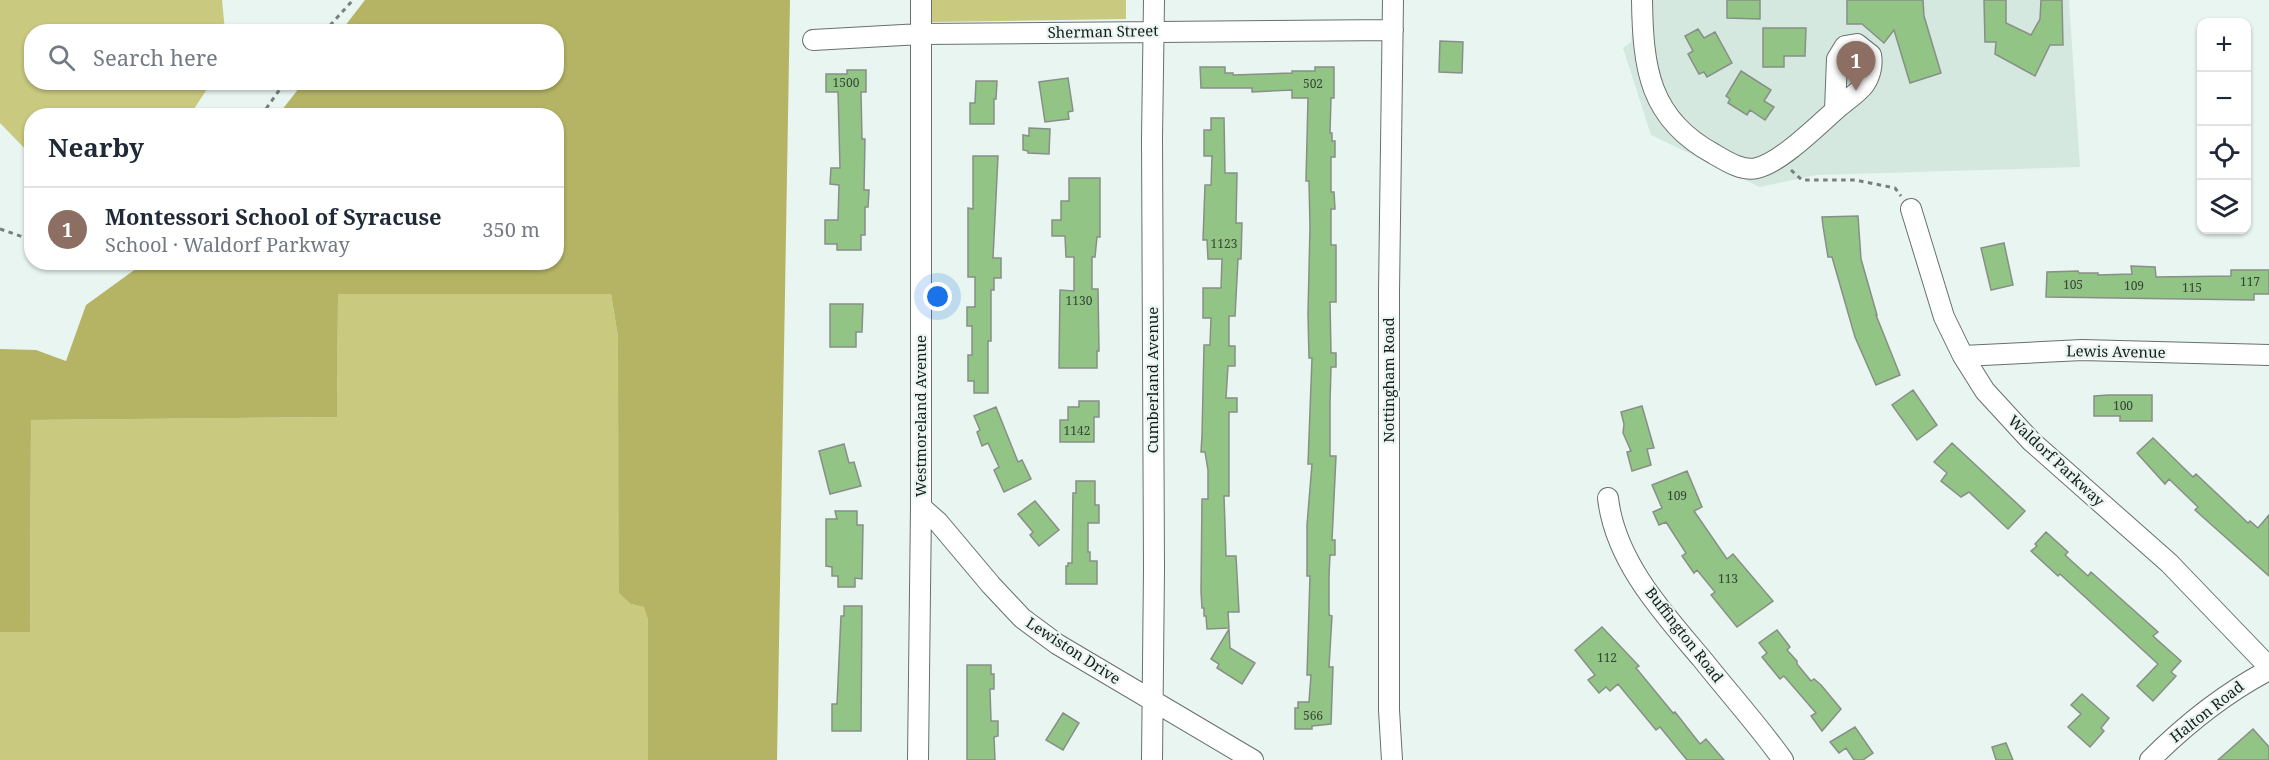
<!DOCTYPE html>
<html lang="en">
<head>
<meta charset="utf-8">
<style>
  :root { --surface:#fff; --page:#f6f6f7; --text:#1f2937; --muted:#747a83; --line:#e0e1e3; --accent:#ea580c }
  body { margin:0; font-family:"Noto Serif",serif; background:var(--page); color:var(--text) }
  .controls { position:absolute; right:18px; top:18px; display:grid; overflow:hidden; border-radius:12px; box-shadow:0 2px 4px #0004 }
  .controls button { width:54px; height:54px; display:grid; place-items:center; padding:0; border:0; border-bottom:2px solid var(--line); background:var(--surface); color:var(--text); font:30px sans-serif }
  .you { position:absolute; left:938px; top:297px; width:21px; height:21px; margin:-15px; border:4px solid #fff; border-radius:50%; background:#1a73e8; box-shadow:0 0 0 9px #1a73e833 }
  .badge { display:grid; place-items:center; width:39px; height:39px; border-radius:50%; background:var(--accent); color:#fff; font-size:20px; font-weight:700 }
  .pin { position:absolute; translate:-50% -50px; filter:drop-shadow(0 2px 3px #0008) }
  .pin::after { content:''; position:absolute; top:32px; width:21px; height:18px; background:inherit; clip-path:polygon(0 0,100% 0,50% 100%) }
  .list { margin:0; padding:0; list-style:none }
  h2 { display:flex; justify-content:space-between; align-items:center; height:78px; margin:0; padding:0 24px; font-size:26px }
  h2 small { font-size:20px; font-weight:400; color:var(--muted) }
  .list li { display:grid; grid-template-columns:39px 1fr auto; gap:18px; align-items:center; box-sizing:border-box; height:84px; padding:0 24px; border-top:2px solid var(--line) }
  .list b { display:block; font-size:22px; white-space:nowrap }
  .list p { margin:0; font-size:20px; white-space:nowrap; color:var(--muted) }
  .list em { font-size:20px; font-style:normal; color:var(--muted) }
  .icon { flex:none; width:33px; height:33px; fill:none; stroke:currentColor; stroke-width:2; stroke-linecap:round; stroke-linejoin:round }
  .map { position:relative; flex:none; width:2269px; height:760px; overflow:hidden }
  .search { position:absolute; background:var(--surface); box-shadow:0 2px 4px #0004; left:24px; top:24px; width:540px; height:66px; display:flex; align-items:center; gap:15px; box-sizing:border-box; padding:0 21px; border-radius:24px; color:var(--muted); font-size:22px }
  .panel { position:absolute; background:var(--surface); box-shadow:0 2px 4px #0004; left:24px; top:108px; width:540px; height:162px; border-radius:24px }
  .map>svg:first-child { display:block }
  .built { fill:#d4e8e0 }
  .green { fill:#c9c980 }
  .forest { fill:#b4b464 }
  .building { fill:#92c485; stroke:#888f87; stroke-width:1.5 }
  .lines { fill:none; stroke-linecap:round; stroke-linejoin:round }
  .minor-casing { stroke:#67716d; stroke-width:22 }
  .path { stroke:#777f7d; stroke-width:3; stroke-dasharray:4.5 4.5; stroke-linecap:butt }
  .minor { stroke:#fff; stroke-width:20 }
  .labels { text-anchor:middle; stroke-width:4.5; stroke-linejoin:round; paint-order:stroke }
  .number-label { font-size:12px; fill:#364636 }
  .street-label { font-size:15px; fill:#181c1b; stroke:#e8f5f0 }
</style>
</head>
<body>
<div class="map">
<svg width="2269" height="760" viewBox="0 0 2269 760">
  <rect width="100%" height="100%" fill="#e8f5f0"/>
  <path class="built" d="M1635,0H2069L2080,167L1816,175L1760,187L1651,135L1623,48L1631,42Z"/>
  <path class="green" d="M0,0H222L225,31L32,32V82L211,83L190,115L32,116L31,155L0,123Z
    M931,0H1126V19L931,22Z
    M338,294H611L618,337L631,604L645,607L648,620V760H0V632L30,631L31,420L337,417Z"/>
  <path class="forest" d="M365,0H790L777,760H648V620L644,607L631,604L619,593L618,337L611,294H338L337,417L31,420L30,632H0V349L36,350L66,361L86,305L144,263L556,262V116L278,115L303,83L556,82V32L341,31Z"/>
  <path class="building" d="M1727,0H1760V19L1727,18Z
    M1847,0H1923L1924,16L1941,73L1910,83L1894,30L1884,43L1862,24H1847Z
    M1984,0H2006V23L2031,35L2040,19L2041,0H2062L2063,45H2050L2035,76L1995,54L1996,42H1985Z
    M1763,28H1806L1805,56H1784V67H1763Z
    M1698,29L1704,38L1715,32L1732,63L1707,77L1704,72L1699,74L1688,54L1693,51L1685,36Z
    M1440,41L1463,42L1462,73L1439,72Z
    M1200,67H1225V73H1233V75L1292,73V71H1315V67H1334V98H1331L1330,133H1332V141H1335V157H1331V192H1334L1335,209H1331V245H1336V302H1330L1331,353H1336V367H1331L1330,403V456H1336L1332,540H1335V555H1330L1329,576V615L1332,616L1329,667H1333L1331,724L1312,726V729H1295V708H1298V702H1309L1311,675H1307L1310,576H1307V525L1312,464H1308L1312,358H1309L1308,314L1310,227L1309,181H1306L1308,98H1292V90L1252,92V88H1201Z
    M847,70H866V92H861L862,139H865L864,190H869L868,207H865V235H861V250H837V244H825V220H838L839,185L830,184L831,168H840L838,92H826V74H847Z
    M1741,71L1771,90L1764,101L1774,107L1765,120L1750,110L1747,115L1728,103L1730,99L1726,96Z
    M1068,78L1073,111L1068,112L1069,119L1045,122L1039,82Z
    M976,81H997L996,99H994V124H970V103H975Z
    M1211,118H1224L1225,173H1237L1236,223H1242L1241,259H1238L1235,316H1229V346H1235V366H1228L1226,398H1237V412H1229V496H1224L1226,556H1236L1239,612H1228L1229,628L1207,629L1206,616H1204V608H1202L1201,591L1202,499H1208V470L1205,452H1201L1202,435L1204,345H1210L1211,318H1203V288H1221L1222,259H1208L1207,240H1203L1205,185H1211L1212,156H1204V130H1211Z
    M1029,128L1050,129L1049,154L1028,153V151L1023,150V135L1029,136Z
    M973,156H998L993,258H1001V278H994V290H991V341H988V393H974V381H968V355H972V326H967V307H975V277H968V208L973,209Z
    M1069,178H1100V237H1097L1095,257H1092V289H1098L1099,351H1097V368H1059L1060,290L1074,291V257H1066L1065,236H1052V220H1061V201H1069Z
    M1858,216L1861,259L1877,315H1876L1900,375L1876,385L1855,337L1832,257H1828L1823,226L1822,217Z
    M2004,243L2013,285L1991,290L1981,248Z
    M2131,266L2155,267L2156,277L2231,276V270H2269V294H2254V300L2046,297L2047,272L2078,271L2079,273H2098V275L2132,274Z
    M830,304H863L862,332H856V347H830Z
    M1913,390L1937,425L1917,440L1892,405Z
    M2109,395H2152V421H2120V416H2094V396Z
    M1079,401H1099V417H1094V442H1060V420H1068V407H1079Z
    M1642,406L1654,448L1647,449L1651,465L1632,471L1627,452L1631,451L1623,433L1624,424L1621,412Z
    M996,407L1018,462L1022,460L1031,479L1004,492L994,470L999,467L988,443L982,446L977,432L980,430L974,416Z
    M2153,438L2193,477L2196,474L2248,523L2250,521L2258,528L2269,515V576L2195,510L2198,507L2169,479L2165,484L2137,453Z
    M1952,443L2025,511L2008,529L1969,492L1961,497L1941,481L1947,473L1934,462Z
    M844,444L849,463L854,462L861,486L830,494L819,451Z
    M1687,471L1702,507L1694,511L1727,559L1733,554L1773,601L1737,627L1711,595L1715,592L1697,570L1694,573L1682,556L1686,553L1666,522L1659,525L1653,512L1662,508L1652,485Z
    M1076,481H1095V505H1099V523H1088V552H1090V561H1097V584H1066V566H1068V563H1072L1073,493H1076Z
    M1035,501L1059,530L1039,546L1030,535L1033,532L1018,514Z
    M835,511H857V525H863L862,579L855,578V587H838V576H832V567L826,566V519H837Z
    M2046,532L2068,552L2065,555L2088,576L2091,572L2158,632L2153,636L2181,661L2171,672L2176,676L2153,701L2137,686L2158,664L2060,574L2058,576L2031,551L2037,546L2035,544Z
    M844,606H862L861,731H832V704H837L841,616H844Z
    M1602,627L1639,666L1636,668L1673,713L1675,712L1700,744L1706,739L1724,760H1687L1660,727L1656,730L1618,684L1610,691L1606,687L1599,693L1588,680L1595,675L1575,650Z
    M1229,629L1230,648L1255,663L1242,684L1217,668L1219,664L1211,659Z
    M1777,630L1790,647L1787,650L1797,661V664L1811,681L1814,679L1821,685L1841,709L1822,731L1811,716L1816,713L1784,676L1780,679L1762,657L1767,653L1759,643Z
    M967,665H991V674H994V689H990L991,721H998V736L994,737L995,760H967Z
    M2082,694L2109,718L2101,728L2104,731L2090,747L2068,727L2081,714L2071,705Z
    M1063,713L1079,723L1063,750L1046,740Z
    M1855,727L1873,753L1863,760H1854L1846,748L1839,753L1830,742Z
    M2253,729L2269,747V760H2218Z
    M2006,743L2013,760H1996L1992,747Z"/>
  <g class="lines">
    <g class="minor-casing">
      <path id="minor" d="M1642,0C1643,68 1649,119 1714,154C1726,161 1743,172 1757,168C1782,162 1819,124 1840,106C1847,100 1858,93 1864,85C1870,77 1873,65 1871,55L1857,44L1845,46L1837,59L1835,110
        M813,40L921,34L1393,30
        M1911,209L1944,317L1963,356L1985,391L2031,441L2169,563L2269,667
        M1963,356L2082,350L2269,355
        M1608,498C1615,561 1663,613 1702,659C1729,693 1758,725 1783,760
        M921,507L938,522L991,585L1022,618L1057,644L1253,760
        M918,760L921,507V0
        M1152,760L1154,569L1152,138L1154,0
        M1392,760L1389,710V292L1393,0
        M2150,760C2185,725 2225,693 2269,670"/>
    </g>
    <path class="path" d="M324,32L353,0
      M261,116L285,82
      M1791,170L1802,180H1855L1895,188L1901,196
      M0,229L32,240"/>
    <use href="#minor" class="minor"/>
  </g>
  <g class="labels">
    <g class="number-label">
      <text x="846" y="87">1500</text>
      <text x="1313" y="88">502</text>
      <text x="1224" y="248">1123</text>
      <text x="2250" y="286">117</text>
      <text x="2073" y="289">105</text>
      <text x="2134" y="290">109</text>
      <text x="2192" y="292">115</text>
      <text x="1079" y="305">1130</text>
      <text x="2123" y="410">100</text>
      <text x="1077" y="435">1142</text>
      <text x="1677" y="500">109</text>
      <text x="1728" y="583">113</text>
      <text x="1607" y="662">112</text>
      <text x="1313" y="720">566</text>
    </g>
    <g class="street-label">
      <text transform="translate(1103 32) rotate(-1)" y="5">Sherman Street</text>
      <text transform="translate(2116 352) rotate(1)" y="5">Lewis Avenue</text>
      <text transform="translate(1153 380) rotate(-90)" y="5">Cumberland Avenue</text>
      <text transform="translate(1389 380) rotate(-90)" y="5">Nottingham Road</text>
      <text transform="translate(921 416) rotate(-90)" y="5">Westmoreland Avenue</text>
      <text transform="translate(2056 461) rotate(43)" y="5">Waldorf Parkway</text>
      <text transform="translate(1684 635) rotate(52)" y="5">Buffington Road</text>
      <text transform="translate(1073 651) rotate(33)" y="5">Lewiston Drive</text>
      <text transform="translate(2207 712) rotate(-38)" y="5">Halton Road</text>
    </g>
  </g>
</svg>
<div class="controls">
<button>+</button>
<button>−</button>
<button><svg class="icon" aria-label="locate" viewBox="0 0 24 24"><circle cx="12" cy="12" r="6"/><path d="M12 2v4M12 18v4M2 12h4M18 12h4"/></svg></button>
<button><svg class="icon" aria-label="layers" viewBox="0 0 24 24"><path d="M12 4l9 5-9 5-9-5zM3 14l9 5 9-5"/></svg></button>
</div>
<div class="you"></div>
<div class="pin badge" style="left:1856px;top:91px;background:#8d6e63">1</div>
<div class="search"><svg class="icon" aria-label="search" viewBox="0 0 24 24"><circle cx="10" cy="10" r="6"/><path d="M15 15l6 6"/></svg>Search here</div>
<section class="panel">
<h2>Nearby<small></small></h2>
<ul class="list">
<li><span class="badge" style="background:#8d6e63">1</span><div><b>Montessori School of Syracuse</b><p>School · Waldorf Parkway</p></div><em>350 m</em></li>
</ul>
</section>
</div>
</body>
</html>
